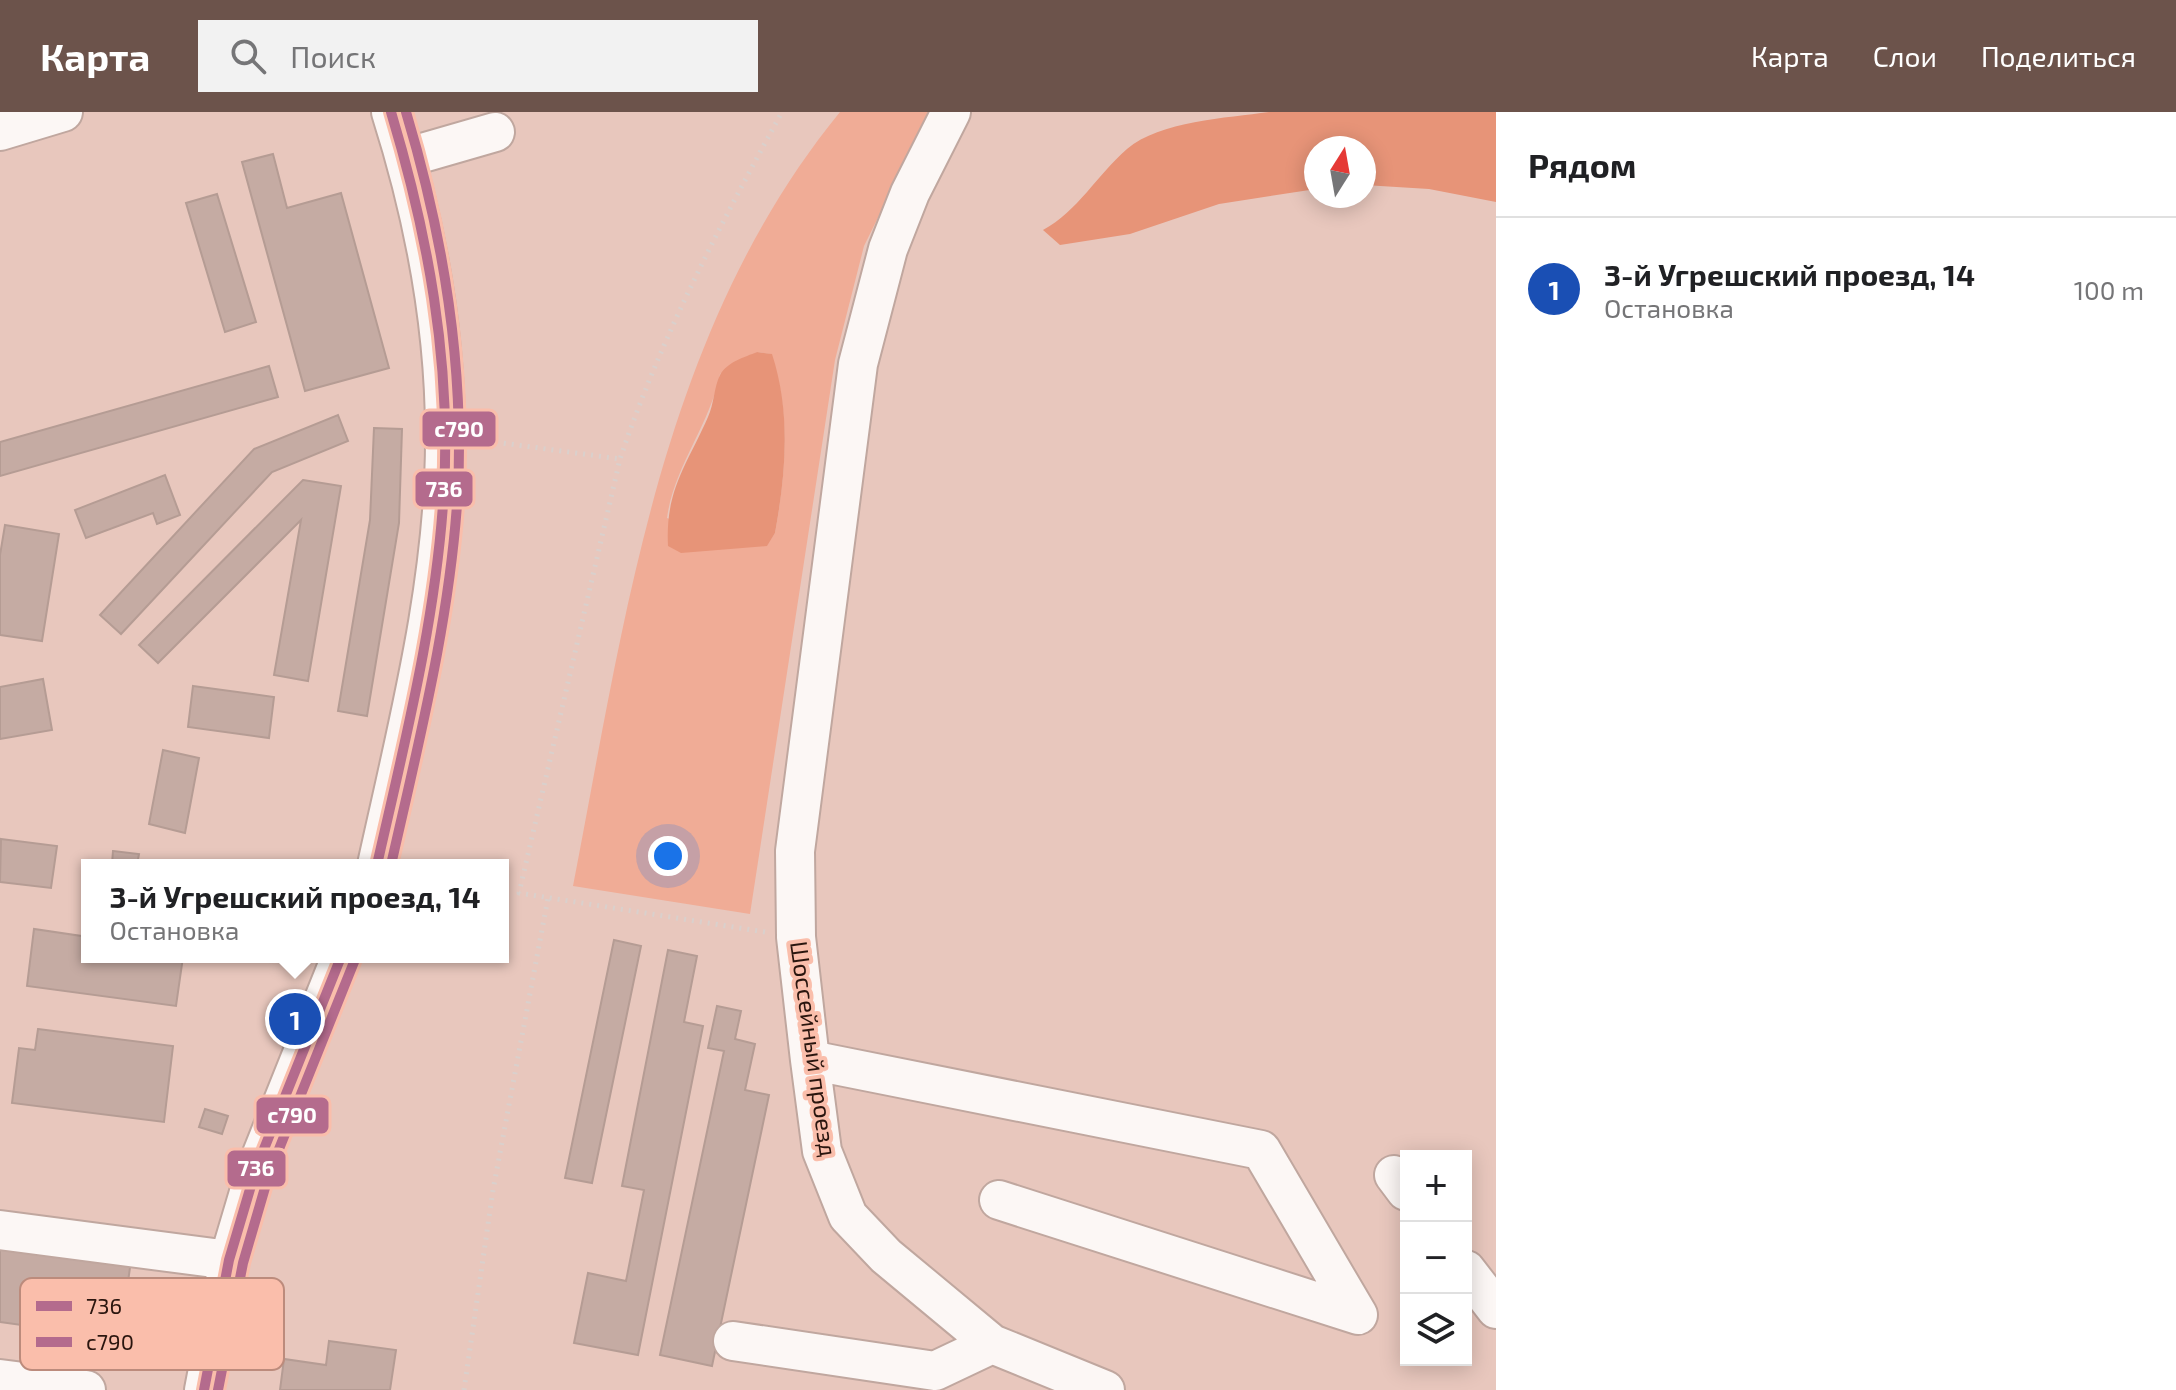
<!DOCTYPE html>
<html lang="ru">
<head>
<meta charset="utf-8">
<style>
  :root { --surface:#fff; --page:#f2f2f2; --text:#202124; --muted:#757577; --line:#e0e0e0; --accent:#6c534b }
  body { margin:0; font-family:"Exo 2",sans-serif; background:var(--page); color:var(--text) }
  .controls { position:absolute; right:24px; bottom:24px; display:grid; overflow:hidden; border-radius:0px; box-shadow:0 4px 20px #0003 }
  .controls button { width:72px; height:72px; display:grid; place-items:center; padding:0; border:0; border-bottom:2px solid var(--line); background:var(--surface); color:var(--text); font:40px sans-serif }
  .compass { position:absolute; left:1304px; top:24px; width:72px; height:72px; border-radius:50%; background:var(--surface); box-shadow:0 4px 20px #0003; rotate:11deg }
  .you { position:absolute; left:668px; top:744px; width:28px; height:28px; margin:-20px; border:6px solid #fff; border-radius:50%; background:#1a73e8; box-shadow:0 0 0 12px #1a73e833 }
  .badge { display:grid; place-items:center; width:52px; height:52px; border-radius:50%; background:var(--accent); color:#fff; font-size:26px; font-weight:700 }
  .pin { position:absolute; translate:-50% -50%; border:4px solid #fff; box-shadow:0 2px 8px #0006 }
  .popup { position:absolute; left:81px; top:747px; width:428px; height:104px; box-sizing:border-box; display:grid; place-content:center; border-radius:0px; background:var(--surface); filter:drop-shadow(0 2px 6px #0005); font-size:26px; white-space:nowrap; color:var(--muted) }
  .popup b { font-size:30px; color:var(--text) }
  .popup::after { content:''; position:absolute; left:50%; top:100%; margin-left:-16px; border:16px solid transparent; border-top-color:var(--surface) }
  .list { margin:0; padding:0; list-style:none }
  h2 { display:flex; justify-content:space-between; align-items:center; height:104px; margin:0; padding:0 32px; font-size:34px }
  h2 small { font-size:26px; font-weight:400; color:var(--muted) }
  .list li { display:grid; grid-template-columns:52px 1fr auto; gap:24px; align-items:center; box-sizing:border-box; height:144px; padding:0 32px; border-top:2px solid var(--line) }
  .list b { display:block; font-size:30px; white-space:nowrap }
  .list p { margin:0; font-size:26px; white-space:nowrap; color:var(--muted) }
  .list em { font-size:26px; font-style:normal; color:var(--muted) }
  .icon { flex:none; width:44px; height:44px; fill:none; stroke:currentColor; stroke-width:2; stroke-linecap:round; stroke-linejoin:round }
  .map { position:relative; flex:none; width:1496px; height:1278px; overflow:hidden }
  header { display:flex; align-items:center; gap:48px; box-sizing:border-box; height:112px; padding:0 40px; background:var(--accent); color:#fff }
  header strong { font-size:38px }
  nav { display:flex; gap:44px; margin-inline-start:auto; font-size:28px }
  .search { width:560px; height:72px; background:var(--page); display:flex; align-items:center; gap:20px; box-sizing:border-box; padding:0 28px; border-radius:0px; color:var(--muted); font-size:30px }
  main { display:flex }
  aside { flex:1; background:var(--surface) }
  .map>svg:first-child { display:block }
  .green { fill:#f0ac96; fill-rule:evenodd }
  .forest { fill:#e79478 }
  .building { fill:#c5aba3; stroke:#b59c94; stroke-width:2 }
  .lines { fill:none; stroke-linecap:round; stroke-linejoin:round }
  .minor-casing { stroke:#c0a79f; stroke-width:42 }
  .path { stroke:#dad0cc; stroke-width:5; stroke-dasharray:2 6; stroke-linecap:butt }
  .minor { stroke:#fcf7f5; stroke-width:38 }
  .bus-1-casing { stroke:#fabeab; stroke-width:16 }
  .bus-2-casing { stroke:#fabeab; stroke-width:16 }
  .bus-1 { stroke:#b46b8d; stroke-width:10 }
  .bus-2 { stroke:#b46b8d; stroke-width:10 }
  .labels { text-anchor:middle; stroke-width:8; stroke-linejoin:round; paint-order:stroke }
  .street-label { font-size:24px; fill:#2a150e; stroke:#fabeab }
  .key { fill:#fabeab; stroke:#bc8b7c; stroke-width:2 }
  .key-label { font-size:22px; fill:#2a150e }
  .line-badge { stroke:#fabeab; stroke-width:3 }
  .badge-label { font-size:22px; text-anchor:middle; font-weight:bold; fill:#fff }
</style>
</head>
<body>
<header>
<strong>Карта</strong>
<div class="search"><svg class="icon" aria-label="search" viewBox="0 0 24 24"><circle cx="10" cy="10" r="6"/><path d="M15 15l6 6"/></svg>Поиск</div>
<nav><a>Карта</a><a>Слои</a><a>Поделиться</a></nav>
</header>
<main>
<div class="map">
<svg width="1496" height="1278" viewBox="0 0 1496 1278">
  <rect width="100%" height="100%" fill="#e8c7bd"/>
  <path class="green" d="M840,0H930L864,134L835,248L750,802L573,774C625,506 661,219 840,0ZM757,240L771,242C791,300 786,361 775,421L767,433L739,434L667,406C674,354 710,313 720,262Z"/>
  <path class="forest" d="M1269,0H1496V90L1429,77L1364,73V36H1316V77L1219,92L1130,122L1060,133L1043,118C1078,99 1097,63 1127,37C1160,9 1227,6 1269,0Z
    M757,240L772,242C791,300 786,361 775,421L767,434L681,441L668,434C665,378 687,353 708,305C714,292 714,275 720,263C727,250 745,245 757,240Z"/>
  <path class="building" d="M273,42L287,96L341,81L389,256L305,279L242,50Z
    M217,82L256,210L225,220L186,91Z
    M269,254L278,285L0,364V330Z
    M338,303L348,329L272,360L121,522L100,503L254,337Z
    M374,316L402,317L399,411L367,604L338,599L370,408Z
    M165,363L180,403L157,412L153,401L86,426L75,398Z
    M303,368L341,374L308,569L274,563L301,408L158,551L139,533Z
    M5,413L59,422L42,529L0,523V443Z
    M43,567L52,618L0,627V575Z
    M193,574L274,585L269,626L188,615Z
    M163,638L199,646L185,721L149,712Z
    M1,727L57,734L51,776L0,770Z
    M113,739L139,742L137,753L112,752Z
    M86,794L87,845H183L176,894L27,874L34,817L82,824Z
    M614,828L641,834L592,1071L565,1066Z
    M668,838L697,844L684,910L703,914L638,1243L574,1231L588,1161L626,1169L644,1078L622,1074Z
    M717,894L741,899L735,927L755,932L745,978L769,983L712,1254L660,1243L724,939L708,936Z
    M38,917L173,934L164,1010L12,991L19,936L35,938Z
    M205,997L228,1004L222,1022L199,1015Z
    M0,1130L131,1148L117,1251L62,1243L65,1219L0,1210Z
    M329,1229L396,1238L390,1278H280L284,1247L326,1253Z"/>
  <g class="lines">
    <g class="minor-casing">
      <path id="minor" d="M951,0L910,81L888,137L858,252L795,739L796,825L810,948L822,1039L848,1104L886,1144L992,1232L1105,1278
        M0,19L63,0
        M405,46L495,20
        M377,753C408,612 446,467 445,322C445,213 424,104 391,0
        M810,948L1261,1038L1358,1203L999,1088
        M1394,1063L1406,1079
        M0,1118L229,1148
        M1466,1158L1496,1197
        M733,1229L935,1259L992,1232
        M0,1267L86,1278
        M204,1278L229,1148L256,1057L341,845"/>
    </g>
    <path class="path" d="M480,328L620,347
      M765,820L519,781L620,347C661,225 720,113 782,0
      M464,1278L493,1078L548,786"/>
    <use href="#minor" class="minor"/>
    <g class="bus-1-casing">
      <path id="bus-1" d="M377,753C405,629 437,504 444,377C451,248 428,123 391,0
        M204,1278L229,1148L256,1057L341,845"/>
    </g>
    <g class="bus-2-casing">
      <path id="bus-2" d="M391,753C419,629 451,504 458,377C464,248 443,123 406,0
        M218,1278L243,1151L269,1062L354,850"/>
    </g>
    <use href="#bus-1" class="bus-1"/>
    <use href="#bus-2" class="bus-2"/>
  </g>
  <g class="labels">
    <g class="street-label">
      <text transform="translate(813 937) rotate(82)" y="8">Шоссейный проезд</text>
    </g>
  </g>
  <rect x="20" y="1166" width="264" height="92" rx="12" class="key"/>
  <rect x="36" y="1189" width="36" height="10" fill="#b46b8d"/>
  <rect x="36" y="1225" width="36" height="10" fill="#b46b8d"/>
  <g class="key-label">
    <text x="86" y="1202">736</text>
    <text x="86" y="1238">с790</text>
  </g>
  <g class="line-badge">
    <rect x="421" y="298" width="76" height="38" rx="8" fill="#b46b8d"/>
    <rect x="414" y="358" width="60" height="38" rx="8" fill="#b46b8d"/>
    <rect x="255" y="984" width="75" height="39" rx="8" fill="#b46b8d"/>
    <rect x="226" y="1037" width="61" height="39" rx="8" fill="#b46b8d"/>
  </g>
  <g class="badge-label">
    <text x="459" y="325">с790</text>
    <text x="444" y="385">736</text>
    <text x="292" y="1011">с790</text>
    <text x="256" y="1064">736</text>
  </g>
</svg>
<div class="controls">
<button>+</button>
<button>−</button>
<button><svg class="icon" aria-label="layers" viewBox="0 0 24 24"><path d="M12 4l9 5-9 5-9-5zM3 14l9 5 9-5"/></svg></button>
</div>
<svg class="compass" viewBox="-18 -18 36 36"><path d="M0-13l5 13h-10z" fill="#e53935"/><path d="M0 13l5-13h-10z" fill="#757577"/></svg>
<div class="you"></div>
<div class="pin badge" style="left:295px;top:907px;background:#1a4fb4">1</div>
<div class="popup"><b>3-й Угрешский проезд, 14</b>Остановка</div>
</div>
<aside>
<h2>Рядом<small></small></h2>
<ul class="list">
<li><span class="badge" style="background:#1a4fb4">1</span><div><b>3-й Угрешский проезд, 14</b><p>Остановка</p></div><em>100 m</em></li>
</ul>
</aside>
</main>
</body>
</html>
